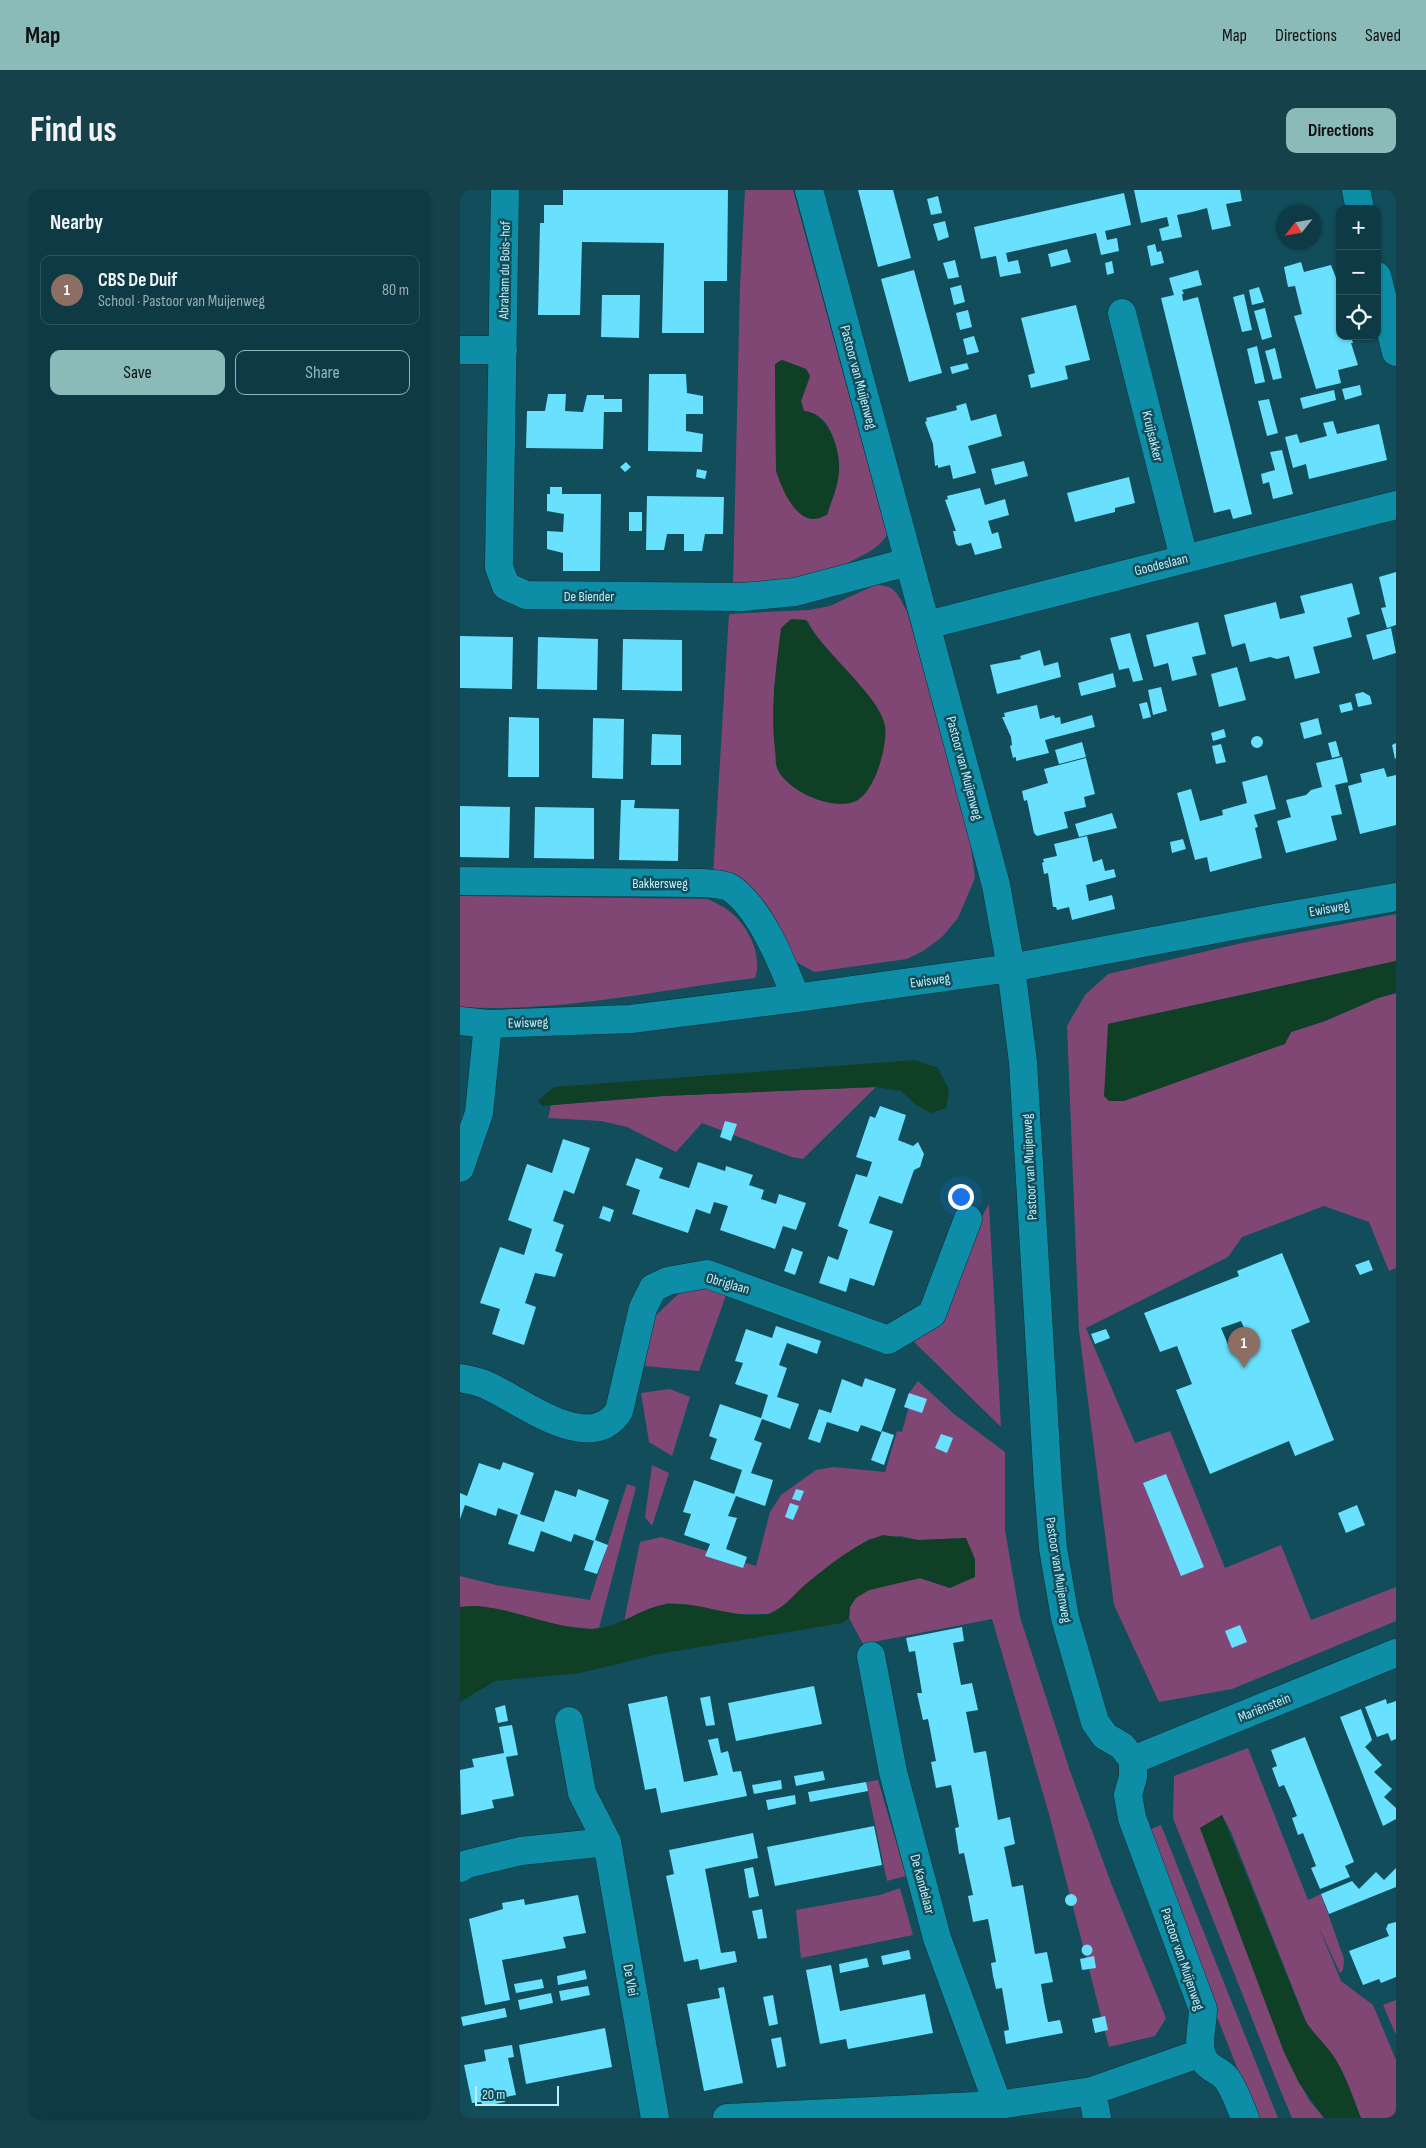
<!DOCTYPE html>
<html lang="en">
<head>
<meta charset="utf-8">
<style>
  :root { --surface:#0d3a44; --page:#16414b; --text:#f1f3f6; --muted:#9aadb2; --line:#2d545d; --accent:#8bbbb9 }
  body { margin:0; font-family:"Sofia Sans Condensed",sans-serif; background:var(--page); color:var(--text) }
  .controls { position:absolute; right:15px; top:15px; display:grid; overflow:hidden; border-radius:10px; box-shadow:0 1px 4px #0004 }
  .controls button { width:45px; height:45px; display:grid; place-items:center; padding:0; border:0; border-bottom:1px solid var(--line); background:var(--surface); color:var(--text); font:25px sans-serif }
  .compass { position:absolute; left:816px; top:15px; width:45px; height:45px; border-radius:50%; background:var(--surface); box-shadow:0 1px 4px #0004; rotate:239deg }
  .scale { position:absolute; left:15px; bottom:12px; width:84px; box-sizing:border-box; padding-left:5px; border:2px solid #beeefb; border-top:0; font-size:14px; line-height:18px; white-space:nowrap; color:#beeefb; -webkit-text-stroke:4px #114d5a; paint-order:stroke }
  .you { position:absolute; left:500px; top:1006px; width:18px; height:18px; margin:-12px; border:4px solid #fff; border-radius:50%; background:#1a73e8; box-shadow:0 0 0 8px #1a73e833 }
  .badge { display:grid; place-items:center; width:32px; height:32px; border-radius:50%; background:var(--accent); color:#fff; font-size:16px; font-weight:700 }
  .pin { position:absolute; translate:-50% -41px; filter:drop-shadow(0 1px 2px #0008) }
  .pin::after { content:''; position:absolute; top:26px; width:18px; height:15px; background:inherit; clip-path:polygon(0 0,100% 0,50% 100%) }
  .list { margin:0; padding:0; list-style:none }
  h2 { display:flex; justify-content:space-between; align-items:center; height:65px; margin:0; padding:0 20px; font-size:21px }
  h2 small { font-size:16px; font-weight:400; color:var(--muted) }
  .list li { display:grid; grid-template-columns:32px 1fr auto; gap:15px; align-items:center; box-sizing:border-box; height:70px; margin:0 10px 10px; padding:0 10px; border:1px solid var(--line); border-radius:10px }
  .list b { display:block; font-size:19px; white-space:nowrap }
  .list p { margin:0; font-size:16px; white-space:nowrap; color:var(--muted) }
  .list em { font-size:16px; font-style:normal; color:var(--muted) }
  .actions { display:flex; gap:10px; padding:15px 20px }
  .actions a { flex:1; padding:11px 0; border:1px solid var(--accent); border-radius:10px; text-align:center; font-size:18px; color:var(--accent) }
  .actions .main { background:var(--accent); color:#111 }
  .icon { flex:none; width:28px; height:28px; fill:none; stroke:currentColor; stroke-width:2; stroke-linecap:round; stroke-linejoin:round }
  .map { position:relative; flex:none; width:936px; height:1928px; overflow:hidden; border-radius:10px }
  header { display:flex; align-items:center; gap:30px; box-sizing:border-box; height:70px; padding:0 25px; background:var(--accent); color:#111 }
  header strong { font-size:24px }
  nav { display:flex; gap:28px; margin-inline-start:auto; font-size:18px }
  .intro { display:flex; align-items:center; justify-content:space-between; box-sizing:border-box; height:120px; padding:0 30px }
  h1 { margin:0; font-size:35px }
  .button { padding:12px 22px; border-radius:10px; background:var(--accent); color:#111; font-size:18px; font-weight:700 }
  main { display:flex; gap:30px; padding:0 30px }
  aside { flex:1; background:var(--surface); border-radius:10px; box-shadow:0 1px 4px #0004 }
  .map>svg:first-child { display:block }
  .green { fill:#814774; fill-rule:evenodd }
  .water { fill:#0f3f25 }
  .building { fill:#69e0fd; fill-rule:evenodd }
  .lines { fill:none; stroke-linecap:round; stroke-linejoin:round }
  .minor-casing { stroke:#0e3139; stroke-width:29 }
  .tertiary-casing { stroke:#0e3139; stroke-width:29 }
  .minor { stroke:#0d8ea6; stroke-width:28 }
  .tertiary { stroke:#0d8ea6; stroke-width:28 }
  .labels { text-anchor:middle; stroke-width:5; stroke-linejoin:round; paint-order:stroke }
  .street-label { font-size:14px; fill:#beeefb; stroke:#114d5a }
</style>
</head>
<body>
<header>
<strong>Map</strong>
<nav><a>Map</a><a>Directions</a><a>Saved</a></nav>
</header>
<div class="intro"><h1>Find us</h1><a class="button">Directions</a></div>
<main>
<aside>
<h2>Nearby<small></small></h2>
<ul class="list">
<li><span class="badge" style="background:#8d6e63">1</span><div><b>CBS De Duif</b><p>School · Pastoor van Muijenweg</p></div><em>80 m</em></li>
</ul>
<div class="actions"><a class="main">Save</a><a>Share</a></div>
</aside>
<div class="map">
<svg width="936" height="1928" viewBox="0 0 936 1928">
  <rect width="100%" height="100%" fill="#114d5a"/>
  <path class="green" d="M285,0H333L427,345C419,357 410,362 397,368C352,392 323,393 273,395L280,96ZM322,170L346,179L350,186L341,211L344,221C373,223 378,262 379,284L316,281L315,174Z
    M415,395C436,395 437,404 447,421L510,649L515,688L498,728L482,747L463,761L447,769L354,782L333,770L253,685L269,424L349,420L370,416ZM347,430C366,469 411,495 425,536L373,613L348,606L314,550V496Z
    M0,706L248,709C255,713 263,716 269,721C288,735 303,766 295,788C197,800 99,823 0,817Z
    M936,724V771L648,834L824,854L831,842L865,831L918,808L936,803V1078L929,1081L909,1032L864,1016L782,1047L768,1067L626,1138L675,1253L710,1241L765,1378L821,1355L851,1430L936,1397V1431L772,1499L699,1512L654,1415L619,1140L607,836L625,805L648,784L782,753Z
    M416,897L343,969L332,967L242,933L216,962L167,937L141,931L88,928L91,915L203,906Z
    M529,1014L541,1237L452,1150Z
    M230,1093L269,1097L239,1181L185,1176L193,1128Z
    M458,1191L494,1224L545,1262V1340L560,1427L610,1581L651,1693L706,1828L695,1846L649,1857L589,1624L532,1429L403,1454L389,1428L390,1417L396,1407L409,1400L460,1388L490,1398L506,1348L458,1350L441,1346L409,1349L375,1371L324,1415L309,1424H276L208,1413L164,1432L180,1352L201,1347L296,1376L310,1322L321,1305L356,1280L373,1277L425,1282L437,1241L442,1242L451,1208L447,1206Z
    M210,1199L230,1207L212,1266L189,1252L181,1203Z
    M192,1275L209,1283L192,1336L185,1327Z
    M167,1294L176,1297L139,1438L132,1439L104,1436L0,1417V1386L36,1395L130,1410Z
    M788,1558L848,1710L861,1704L884,1769L883,1780L880,1783L857,1733L881,1791L913,1815L936,1870V1928H901C888,1894 877,1863 849,1839L771,1642L762,1625L740,1638L824,1862L849,1910L864,1928H832L817,1892L713,1628L714,1586Z
    M418,1590L446,1686L427,1691L406,1592Z
    M701,1635L818,1928H797L684,1642Z
    M440,1698L453,1745L341,1768L336,1720L420,1705Z
    M936,1810V1845L923,1815Z"/>
  <path class="water" d="M322,170L346,179L350,186L341,211L344,221C370,224 381,261 379,283C378,297 371,312 367,325C363,326 359,329 355,329C335,331 321,297 316,281L315,174Z
    M331,429L346,430C362,461 421,507 425,536C428,555 415,602 396,611C374,622 326,601 317,578C315,573 316,565 315,560C310,519 316,478 321,438Z
    M936,771V803L918,808L865,831L831,842L825,854L664,911H649L644,906L648,834Z
    M455,870L478,878L489,900L486,918L471,923L455,914L441,901L416,897L203,906L82,916L78,911L94,897Z
    M423,1345L458,1350L506,1348L515,1369V1387L490,1398L460,1388L409,1400L396,1408L390,1417L389,1428L382,1433L198,1464L120,1483L35,1491L0,1512V1417C36,1410 91,1439 131,1439C160,1439 183,1415 210,1414C242,1412 275,1430 308,1424C322,1421 335,1403 346,1394C368,1376 396,1353 423,1345Z
    M762,1625L843,1826C851,1843 866,1853 876,1870C887,1888 893,1908 901,1928H864L839,1893L824,1862L740,1638Z"/>
  <path class="building" d="M103,0H268L267,91H244V143H202L204,53L122,52L120,125H78L80,33H84V15H103Z
    M398,0H433L451,68L418,77Z
    M674,0H780L782,11L766,14L771,36L752,40L747,18L732,22L717,25L722,47L702,51L699,39L709,36L707,27L681,33Z
    M664,3L671,35L645,41L647,50L657,48L659,61L641,65L636,43L546,63L548,72L558,70L561,83L540,87L536,66L521,69L514,37Z
    M478,6L482,23L471,25L467,9Z
    M485,31L489,47L478,51L473,34Z
    M695,54L697,62L701,61L704,73L691,76L687,56Z
    M607,59L611,72L591,77L588,64Z
    M495,70L499,87L488,89L483,73Z
    M652,71L654,83L647,85L645,73Z
    M841,72L844,82L871,75L878,93L876,94L880,108V146L891,147L893,153H891L898,175L878,180L881,193L856,199L834,126L842,124L835,96L828,97L824,77Z
    M454,80L482,183L449,192L421,89Z
    M738,80L742,95L722,100L724,104H722L723,111L738,107L792,324L773,329L770,319L754,323L701,108L714,105L709,88Z
    M501,95L505,112L494,115L490,98Z
    M799,97L804,112L792,115L789,100Z
    M784,104L792,140L782,142L773,107Z
    M142,105H180L179,148L141,147Z
    M616,115L630,170L605,176L608,189L571,198L568,185L575,183L561,128Z
    M805,118L812,147L802,150L794,121Z
    M508,120L512,137L500,140L496,123Z
    M514,146L519,162L507,165L503,149Z
    M797,156L805,192L795,194L787,159Z
    M815,158L822,188L813,190L805,161Z
    M507,173L509,179L492,184L490,177Z
    M189,184H226L227,203L243,206V224H226V241L243,244L242,262L188,261Z
    M900,195L902,205L885,210L882,199Z
    M874,200L876,210L843,219L840,208Z
    M88,204H106L105,221L123,222L127,205H144V209H162V222H144L143,259L66,258L67,221H85Z
    M809,209L818,243L807,246L798,211Z
    M506,213L511,231L536,224L542,246L508,256L516,283L493,289L490,275L478,278V275L475,276L473,254L465,232L467,231L466,228L497,220L496,216Z
    M873,231L877,244L919,234L927,270L849,289L846,274L833,278L825,247L837,244L840,253L867,246L863,233Z
    M822,260L833,304L813,309L809,292L803,294L801,284L815,280L810,262Z
    M564,271L568,286L535,295L531,279Z
    M166,272L171,277L165,282L160,277Z
    M237,279L247,281L245,289L236,287Z
    M669,287L675,313L655,318V322L615,332L607,303Z
    M90,297H102V304H141L140,381H103V363L87,359V341L103,342L104,324L87,321V304H90Z
    M520,298L525,315L545,309L549,325L528,331L532,344L538,342L542,358L515,365L511,353L499,356L496,354L493,341H496L485,310L488,309L487,306Z
    M187,306L264,307L263,344H245L242,361H224V344H207L204,360H186Z
    M169,322H182V341H169Z
    M936,382V435L927,438L921,418L926,417L919,387Z
    M892,393L900,424L887,428L892,447L853,457L860,483L835,489L829,466L817,469L810,467L790,472L785,453L772,457L764,425L816,412L820,429L845,423L840,406Z
    M738,432L746,464L732,467L737,485L712,491L708,473L694,477L686,445Z
    M931,438L936,463L913,470L906,445Z
    M670,443L683,490L673,492L669,478L659,480L650,448Z
    M0,446L53,447L52,499L0,498Z
    M78,447L138,449L137,500L77,499Z
    M163,449L222,450V501L162,500Z
    M580,460L584,476L598,472L601,487L537,504L530,475L561,469L560,466Z
    M777,477L786,510L759,517L751,484Z
    M653,483L656,497L621,506L618,493Z
    M701,497L707,521L693,525L688,500Z
    M903,502L910,506L912,514L898,517L895,504Z
    M687,512L691,527L683,529L679,514Z
    M891,512L893,520L881,523L879,515Z
    M577,515L580,529L594,525L595,528L600,527L601,534L632,525L635,537L585,550L589,563L556,571V567L553,568L550,556L552,555L551,547L542,527H545L544,523Z
    M49,527L79,528V587H48Z
    M133,528L164,529L163,589L132,588Z
    M858,528L862,544L844,549L840,533Z
    M764,539L766,547L753,551L751,543Z
    M192,544L221,545V575H191Z
    M791 552a6 6 0 1 1 12 0a6 6 0 1 1-12 0Z
    M876,551L880,566L872,568L868,553Z
    M622,552L626,567L599,574L595,560Z
    M936,553V568L935,569L932,555Z
    M761,554L766,572L756,574L752,556Z
    M882,567L888,592L875,595L882,624L871,626L877,650L826,663L817,631L831,627L826,610L846,605L851,600L862,597L856,573Z
    M626,568L635,604L624,607L626,617L604,622L608,638L577,646L574,643L567,610L564,611L562,601L588,593L584,579Z
    M924,578L927,587L936,585V635L900,644L888,596L902,592L900,584Z
    M807,585L816,619L794,625L798,637L795,638L802,668L750,682L747,667L735,670L717,603L731,599L740,631L763,625L762,620L787,613L782,592Z
    M161,610H175L174,618L219,619L218,671L159,670Z
    M0,616L50,617L49,668L0,667Z
    M75,617L134,618V669L74,668Z
    M652,623L657,638L619,647L615,634Z
    M627,646L633,672L642,669L645,681L654,679L656,687L626,695L629,711L652,705L655,719L612,730L609,717L597,720L596,717H593L588,683L584,684L582,673L584,672L583,669L597,666L594,654Z
    M723,649L726,659L712,663L710,652Z
    M420,916L446,925L438,950L453,956L458,952L464,964L460,977L454,980L442,1014L419,1006L409,1033L433,1041L414,1096L390,1088L386,1102L359,1093L368,1066L378,1070L388,1040L378,1036L396,984L407,987L412,972L396,967L410,926L415,928Z
    M265,931L277,934L271,951L260,947Z
    M103,949L130,958L114,1004L104,1000L93,1031L104,1035L95,1061L103,1064L95,1087L75,1083L65,1113L76,1117L64,1155L32,1144L40,1119L20,1113L40,1057L64,1065L72,1039L48,1030L67,974L92,983Z
    M176,968L203,978L199,988L229,998L238,972L265,981L266,976L293,985L289,995L304,1000L301,1009L316,1014L319,1004L346,1013L336,1040L323,1036L315,1059L260,1040L268,1016L254,1012L250,1024L236,1019L228,1043L172,1024L180,1000L166,995Z
    M143,1016L154,1020L150,1032L139,1028Z
    M332,1058L343,1062L335,1085L324,1081Z
    M822,1063L850,1132L831,1140L874,1250L835,1266L829,1251L750,1284L716,1200L732,1194L717,1156L700,1162L684,1123L779,1086L777,1081ZM781,1131L792,1156L772,1164L761,1138Z
    M909,1070L913,1080L900,1085L895,1075Z
    M316,1136L361,1151L357,1164L327,1153L319,1175L327,1178L317,1207L339,1214L330,1239L302,1229L294,1250L302,1253L291,1283L313,1290L305,1316L276,1306L268,1326L277,1328L266,1359L287,1367L283,1378L245,1366L250,1354L224,1345L231,1324L223,1322L234,1290L274,1304L282,1280L250,1269L257,1249L249,1246L260,1214L301,1228L308,1205L275,1194L283,1173L275,1171L286,1139L312,1148Z
    M646,1139L650,1148L635,1154L631,1144Z
    M405,1188L436,1199L421,1242L401,1235L398,1242L367,1232L360,1253L348,1249L359,1219L371,1223L382,1189L402,1197Z
    M449,1203L467,1209L462,1223L444,1217Z
    M422,1241L434,1245L424,1275L411,1270Z
    M481,1244L493,1248L487,1263L475,1258Z
    M43,1272L74,1283L60,1324L84,1332L95,1300L116,1307L118,1299L149,1310L135,1350L148,1355L137,1384L124,1380L134,1351L114,1344L111,1352L81,1341L74,1362L48,1354L58,1325L38,1318L36,1326L5,1315L0,1329V1303L7,1306L19,1273L40,1280Z
    M706,1284L744,1377L721,1386L683,1293Z
    M336,1299L344,1301L340,1311L332,1309Z
    M330,1313L339,1316L333,1330L325,1327Z
    M897,1315L905,1335L886,1343L878,1323Z
    M780,1435L787,1452L772,1458L765,1441Z
    M502,1437L504,1451L493,1453L501,1495L512,1493L518,1520L506,1522L514,1563L526,1561L538,1630L550,1627L555,1654L544,1657L552,1697L563,1695L575,1764L587,1762L593,1792L581,1794L584,1812L588,1832L600,1830L603,1843L546,1854L544,1841L549,1840L542,1798L536,1799L533,1786L531,1773L536,1772L528,1729L513,1732L508,1706L513,1705L504,1663L499,1664L495,1638L499,1637L491,1595L476,1598L471,1572L476,1571L468,1529L463,1530L457,1503H462L455,1461L449,1462L446,1448Z
    M354,1496L362,1534L276,1551L268,1513Z
    M207,1506L224,1592L258,1585L248,1550L258,1548L261,1563L268,1561L273,1582L281,1581L287,1606L201,1623L196,1598L185,1600L168,1514Z
    M250,1506L255,1535L246,1536L240,1508Z
    M926,1509L927,1514L936,1511V1549L931,1551L928,1543L917,1547L905,1517Z
    M45,1515L48,1531L38,1533L35,1518Z
    M901,1519L912,1550L905,1557L922,1575L914,1582L932,1599L924,1607L936,1618V1629L923,1636L880,1527Z
    M52,1535L58,1565L46,1567L54,1606L32,1610L34,1618L1,1625L0,1580L14,1577L12,1569L44,1563L39,1537Z
    M845,1547L894,1672L885,1676L890,1687L860,1699L851,1678L856,1676L843,1643L838,1645L832,1628L837,1626L831,1611L824,1595L819,1597L812,1578L817,1576L811,1560Z
    M363,1581L365,1590L336,1596L334,1586Z
    M321,1590L322,1599L294,1604L292,1595Z
    M406,1592L408,1601L350,1612L348,1602Z
    M335,1605L336,1614L308,1620L306,1610Z
    M414,1636L422,1675L315,1696L307,1657Z
    M293,1643L298,1668L245,1679L261,1763L275,1761L277,1772L240,1780L238,1769L224,1772L206,1686L214,1684L209,1660Z
    M293,1677L299,1706L289,1708L284,1679Z
    M936,1678V1697L869,1724L861,1704L892,1691L899,1699L916,1682L924,1690Z
    M605 1710a6 6 0 1 1 12 0a6 6 0 1 1-12 0Z
    M118,1705L126,1743L103,1747L106,1758L42,1770L50,1810L25,1815L9,1729L43,1719L42,1713L64,1709L65,1715Z
    M302,1719L307,1748L298,1749L292,1721Z
    M936,1732V1787L921,1793L919,1789L903,1795L889,1761L929,1746L926,1739L928,1734Z
    M621.5 1760a5.5 5.5 0 1 1 11 0a5.5 5.5 0 1 1-11 0Z
    M449,1760L451,1769L423,1775L421,1766Z
    M634,1766L636,1778L622,1780L620,1769Z
    M407,1768L409,1777L380,1783L379,1774Z
    M371,1775L380,1821L465,1804L473,1843L388,1859L386,1849L360,1854L346,1780Z
    M125,1780L127,1789L98,1795L97,1786Z
    M82,1789L84,1798L56,1803L54,1794Z
    M128,1796L130,1805L101,1811L99,1801Z
    M264,1797L283,1893L244,1901L227,1814L260,1808L258,1798Z
    M91,1803L93,1813L60,1820L58,1810Z
    M313,1805L318,1834L309,1836L303,1807Z
    M45,1818L47,1827L3,1836L1,1827Z
    M645,1826L648,1840L635,1843L632,1829Z
    M145,1838L152,1877L66,1894L59,1855Z
    M321,1847L326,1876L317,1878L311,1849Z
    M52,1855L54,1867L48,1868L56,1905L46,1907L45,1912L35,1914L23,1916L21,1912L12,1913L4,1875L26,1871L24,1860Z"/>
  <g class="lines">
    <g class="minor-casing">
      <path id="minor" d="M45,0L39,377L46,396L66,405L283,407L335,402L448,372
        M349,0C410,232 475,463 536,695L551,778L563,872L588,1295L593,1358L605,1428L635,1532L645,1546L662,1556L673,1570V1587L668,1605L672,1628L743,1819C743,1833 738,1848 741,1862C745,1879 758,1878 767,1889C775,1901 780,1915 785,1928
        M896,0L900,19
        M917,86L936,162
        M662,123L724,368
        M0,160H43
        M467,435L936,315
        M0,691L242,693C251,694 266,694 272,699C302,721 323,775 336,808
        M0,978L19,923L28,834
        M0,1188C8,1190 18,1191 26,1195C60,1209 129,1267 159,1221L183,1118L193,1098L208,1091L247,1084L428,1150L472,1124L508,1029
        M411,1466L433,1582L477,1748L538,1915
        M673,1570L936,1463
        M147,1652L195,1928
        M0,1678L7,1674L61,1661L147,1652L122,1603L109,1531
        M632,1901L637,1928
        M267,1928L538,1915L632,1901L741,1863"/>
    </g>
    <g class="tertiary-casing">
      <path id="tertiary" d="M0,831L28,834L171,829L336,808L551,778L815,728L936,707"/>
    </g>
    <use href="#minor" class="minor"/>
    <use href="#tertiary" class="tertiary"/>
  </g>
  <g class="labels">
    <g class="street-label">
      <text transform="translate(44 80) rotate(-89)" y="5">Abraham du Bois-hof</text>
      <text transform="translate(399 187) rotate(75)" y="5">Pastoor van Muijenweg</text>
      <text transform="translate(693 246) rotate(76)" y="5">Kruijsakker</text>
      <text transform="translate(701 374) rotate(-14)" y="5">Goodeslaan</text>
      <text x="129" y="411">De Biender</text>
      <text transform="translate(505 578) rotate(75)" y="5">Pastoor van Muijenweg</text>
      <text x="200" y="698">Bakkersweg</text>
      <text transform="translate(869 718) rotate(-10)" y="5">Ewisweg</text>
      <text transform="translate(470 790) rotate(-8)" y="5">Ewisweg</text>
      <text transform="translate(68 832) rotate(-2)" y="5">Ewisweg</text>
      <text transform="translate(569 977) rotate(-93)" y="5">Pastoor van Muijenweg</text>
      <text transform="translate(268 1093) rotate(16)" y="5">Obriglaan</text>
      <text transform="translate(599 1380) rotate(81)" y="5">Pastoor van Muijenweg</text>
      <text transform="translate(804 1517) rotate(-22)" y="5">Mariënstein</text>
      <text transform="translate(463 1694) rotate(75)" y="5">De Kandelaar</text>
      <text transform="translate(723 1769) rotate(71)" y="5">Pastoor van Muijenweg</text>
      <text transform="translate(171 1790) rotate(80)" y="5">De Vlei</text>
    </g>
  </g>
</svg>
<div class="controls">
<button>+</button>
<button>−</button>
<button><svg class="icon" aria-label="locate" viewBox="0 0 24 24"><circle cx="12" cy="12" r="6"/><path d="M12 2v4M12 18v4M2 12h4M18 12h4"/></svg></button>
</div>
<svg class="compass" viewBox="-18 -18 36 36"><path d="M0-13l5 13h-10z" fill="#e53935"/><path d="M0 13l5-13h-10z" fill="#9aadb2"/></svg>
<div class="scale">20 m</div>
<div class="you"></div>
<div class="pin badge" style="left:784px;top:1178px;background:#8d6e63">1</div>
</div>
</main>
</body>
</html>
